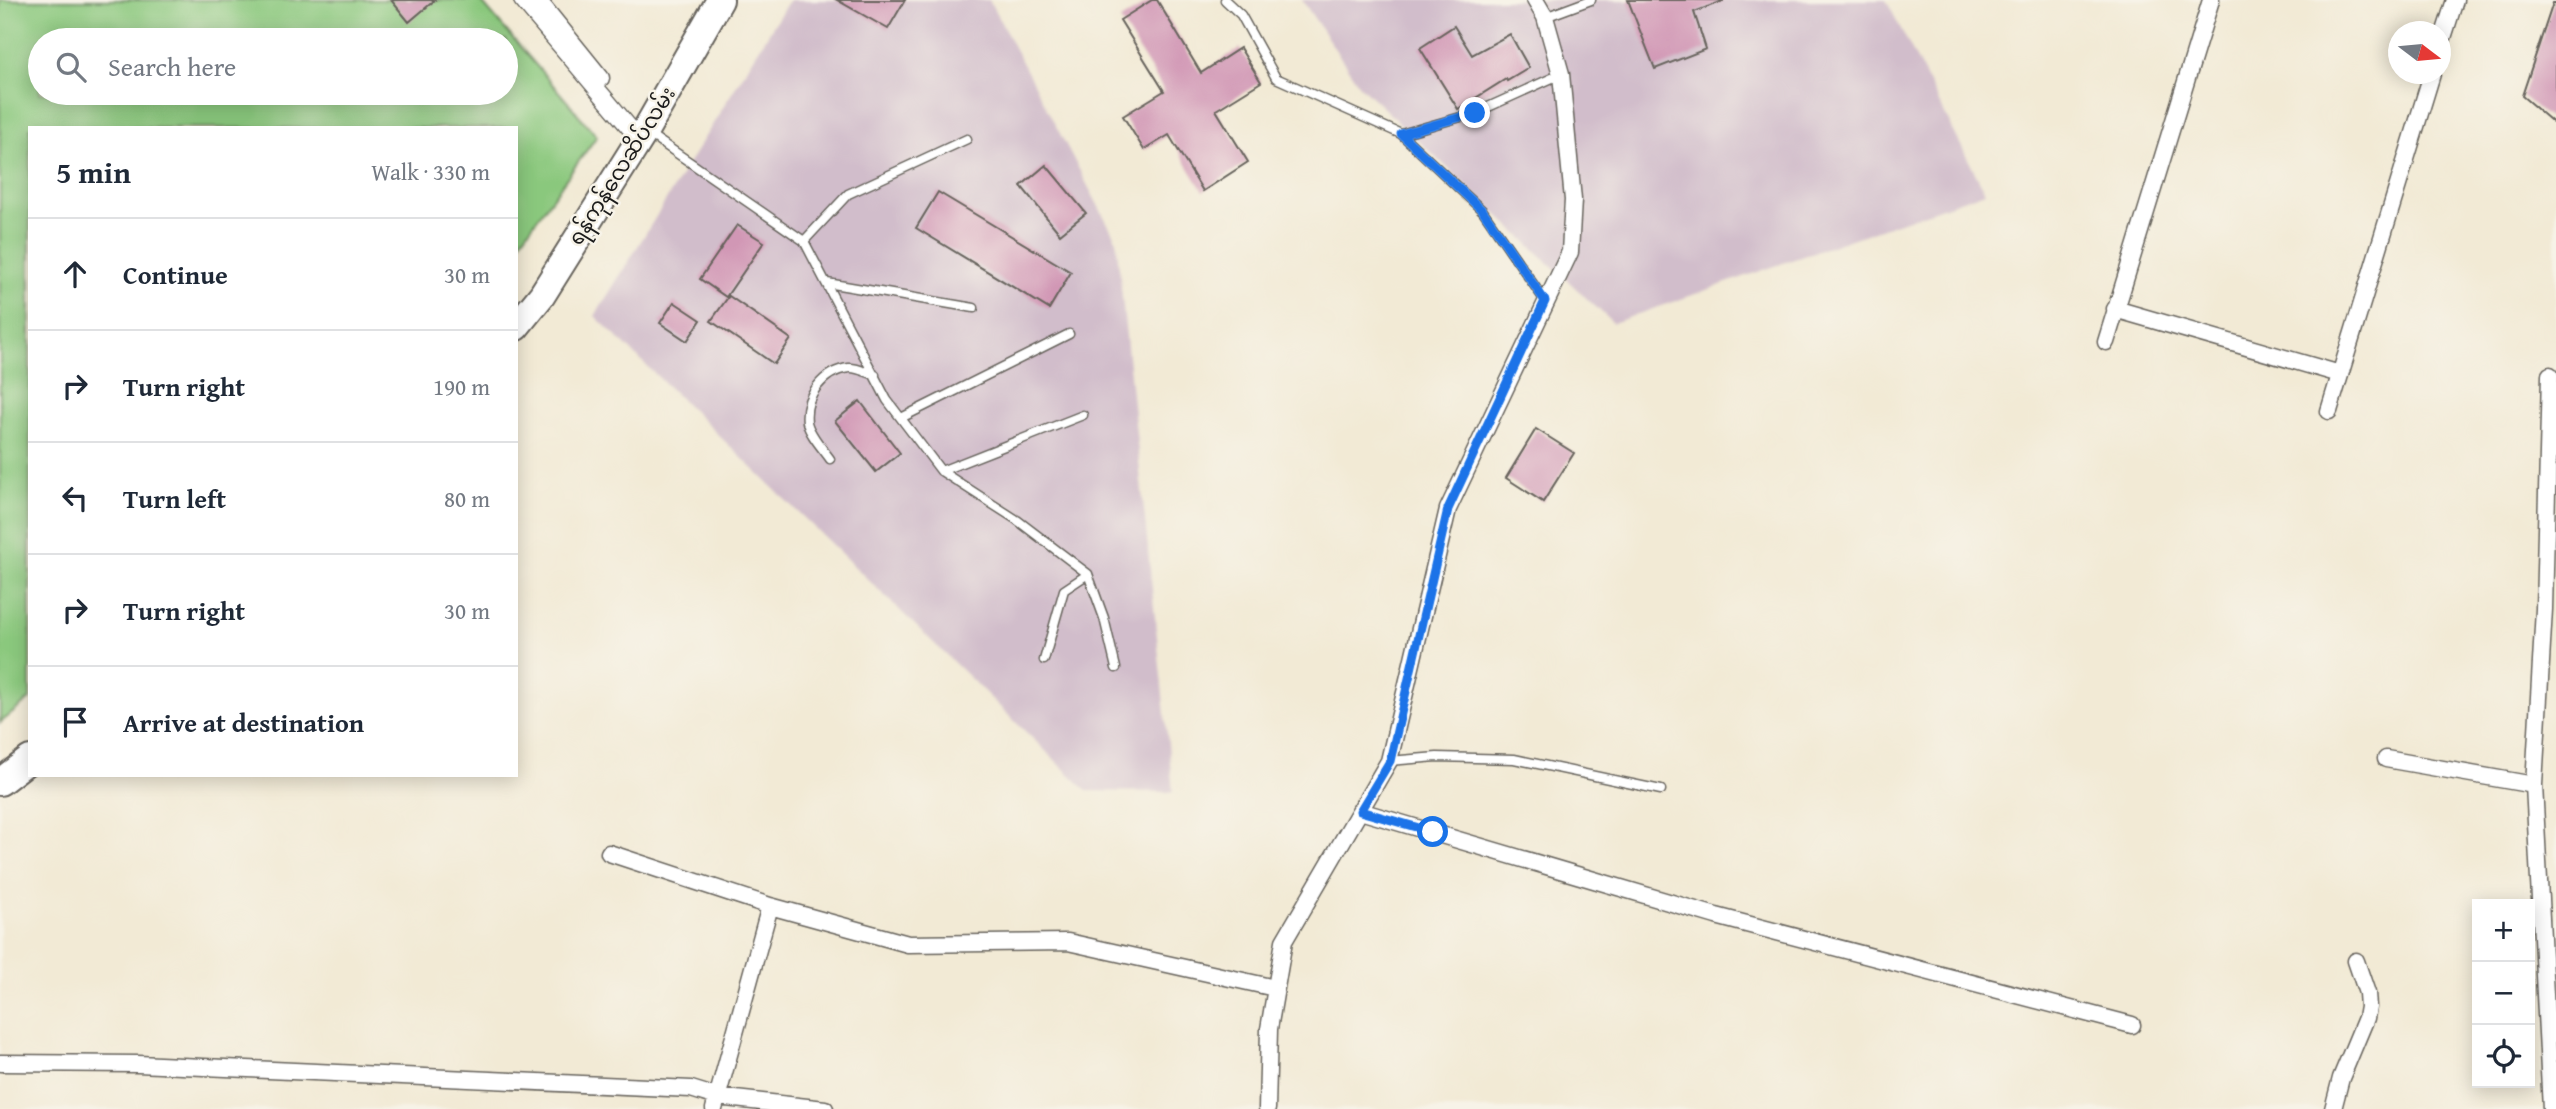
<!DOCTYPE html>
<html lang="en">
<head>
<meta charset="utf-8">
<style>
  :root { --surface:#fff; --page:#f2f2f3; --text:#1f2937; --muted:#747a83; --line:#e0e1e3 }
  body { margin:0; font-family:"Gentium Book Plus","Noto Sans Myanmar",serif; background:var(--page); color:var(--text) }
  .controls { position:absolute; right:21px; bottom:21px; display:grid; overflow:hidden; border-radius:0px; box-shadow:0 4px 18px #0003 }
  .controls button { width:63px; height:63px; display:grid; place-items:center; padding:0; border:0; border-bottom:2px solid var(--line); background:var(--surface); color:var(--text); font:35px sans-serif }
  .compass { position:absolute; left:2388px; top:21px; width:63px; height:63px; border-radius:50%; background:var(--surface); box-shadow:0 4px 18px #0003; rotate:106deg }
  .stop { position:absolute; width:21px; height:21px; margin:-16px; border:5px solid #1a73e8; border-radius:50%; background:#fff }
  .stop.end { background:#1a73e8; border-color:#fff; box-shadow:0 2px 7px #0008 }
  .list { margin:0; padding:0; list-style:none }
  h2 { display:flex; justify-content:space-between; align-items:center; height:91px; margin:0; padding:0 28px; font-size:30px }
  h2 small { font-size:23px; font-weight:400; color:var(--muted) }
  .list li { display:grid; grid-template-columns:46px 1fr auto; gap:21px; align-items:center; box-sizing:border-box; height:112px; padding:0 28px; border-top:2px solid var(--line) }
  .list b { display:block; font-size:26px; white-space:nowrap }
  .list em { font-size:23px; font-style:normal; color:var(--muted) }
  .icon { flex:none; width:38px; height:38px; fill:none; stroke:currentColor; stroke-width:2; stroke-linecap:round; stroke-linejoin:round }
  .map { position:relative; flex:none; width:2556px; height:1109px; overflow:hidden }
  .search { position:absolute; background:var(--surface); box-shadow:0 4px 18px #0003; left:28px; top:28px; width:490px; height:77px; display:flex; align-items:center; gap:18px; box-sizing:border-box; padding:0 24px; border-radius:38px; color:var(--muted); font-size:26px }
  .panel { position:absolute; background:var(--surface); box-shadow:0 4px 18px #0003; left:28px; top:126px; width:490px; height:651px; border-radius:0px }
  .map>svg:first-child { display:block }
  .industrial { fill:#d1bdcb }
  .green { fill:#8ac87d; stroke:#53724c; stroke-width:2; fill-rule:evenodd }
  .building { fill:#d197b5 }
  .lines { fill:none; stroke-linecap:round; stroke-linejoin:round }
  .lane-casing { stroke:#67645d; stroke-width:11 }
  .street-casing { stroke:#67645d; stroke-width:19 }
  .primary-casing { stroke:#67645d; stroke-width:30 }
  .lane { stroke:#fff; stroke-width:8 }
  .street { stroke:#fff; stroke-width:16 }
  .primary { stroke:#fff; stroke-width:26 }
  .route { stroke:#1a73e8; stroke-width:9 }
  .labels { text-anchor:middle; stroke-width:5; stroke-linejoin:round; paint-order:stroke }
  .street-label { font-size:21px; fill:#1c1c1c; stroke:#f7f3e8 }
</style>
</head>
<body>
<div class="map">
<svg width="2556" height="1109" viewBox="0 0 2556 1109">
  <rect width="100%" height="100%" fill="#f7f3e8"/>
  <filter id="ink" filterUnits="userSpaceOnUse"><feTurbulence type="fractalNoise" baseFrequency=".0143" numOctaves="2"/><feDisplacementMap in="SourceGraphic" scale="14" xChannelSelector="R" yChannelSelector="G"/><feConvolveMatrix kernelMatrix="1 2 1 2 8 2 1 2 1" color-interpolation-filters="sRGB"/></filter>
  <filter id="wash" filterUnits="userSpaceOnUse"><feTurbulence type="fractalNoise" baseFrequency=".00686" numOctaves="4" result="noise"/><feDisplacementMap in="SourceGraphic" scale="28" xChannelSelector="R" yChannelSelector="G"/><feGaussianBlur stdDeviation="1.57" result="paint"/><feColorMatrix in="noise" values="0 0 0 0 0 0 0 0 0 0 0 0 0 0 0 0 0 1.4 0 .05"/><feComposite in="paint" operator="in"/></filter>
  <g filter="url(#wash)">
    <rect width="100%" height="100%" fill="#f2ead5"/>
    <path class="industrial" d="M789,0H989L1116,239L1173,792L1087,791L595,316Z
      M1302,0H1886L1985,192L1613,323L1359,85Z"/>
    <path class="green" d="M0,0H480L597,136L516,248V128H30V699L0,723ZM40,40H506V93H40Z"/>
    <g id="blocks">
      <path class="building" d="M391,0H435L409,22Z
        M837,0H905L888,29Z
        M1152,0H1157L1201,73L1240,48L1261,82L1216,110L1248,162L1203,191L1169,135L1144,150L1123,116L1164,91L1120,20Z
        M1628,0H1723V1L1694,12L1706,49L1655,69Z
        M2553,3H2556V125L2522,96Z
        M1454,26L1472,55L1510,34L1529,68L1507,81L1506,79L1458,109L1420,48Z
        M1046,165L1086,213L1060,234L1021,186Z
        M938,192L1071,272L1049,309L916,228Z
        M737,225L764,242L726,297L700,279Z
        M729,296L791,339L774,364L711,321Z
        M674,302L701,320L687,341L660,323Z
        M860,401L900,453L876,472L835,421Z
        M1536,429L1574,453L1543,502L1506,478Z"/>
    </g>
  </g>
  <g filter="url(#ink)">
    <use href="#blocks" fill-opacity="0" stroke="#67645d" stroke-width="2"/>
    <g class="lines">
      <g class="lane-casing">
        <path id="lane" d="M1225,0L1241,15L1276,78L1401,134L1483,211L1545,301
          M1545,17L1591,0
          M649,134L804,241L887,400L941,471L1017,520L1088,574L1104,618L1116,668
          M1401,134L1475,113L1561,74
          M804,241L848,194L967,139
          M827,283L974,308
          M901,418L1069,334
          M830,459C823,449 809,434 807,422C804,396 823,371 849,368C857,367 867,373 875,375
          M941,471L1083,415
          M1044,660L1064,590L1088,574
          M1389,761L1437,757L1514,759L1661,790"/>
      </g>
      <g class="street-casing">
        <path id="street" d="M522,0L640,140
          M538,0L601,78
          M2440,47L2455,0
          M2115,309L2340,374
          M2106,342L2211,0
          M2550,375L2544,609L2534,785L2551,1109
          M2329,411L2432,74
          M2386,759L2534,785
          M1360,811L1716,916L2132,1025
          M609,853L770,906L908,944L1068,942L1275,988
          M0,1063L138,1064L691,1089L717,1097L825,1109
          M714,1109L770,906
          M1267,1109L1269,1029L1284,941L1389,761L1448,509L1570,252L1573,200L1561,74L1545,17L1535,0
          M2333,1109L2341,1078L2366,1018L2368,1007L2367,993L2356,961"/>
      </g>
      <g class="primary-casing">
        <path id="primary" d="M516,327L542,295L645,131L720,0
          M0,782L30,759"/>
      </g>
      <use href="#lane" class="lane"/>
      <use href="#street" class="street"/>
      <use href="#primary" class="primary"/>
    </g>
  </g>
  <g class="lines" filter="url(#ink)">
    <path class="route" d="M1433,832L1360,811L1390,761L1448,509L1545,301L1483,211L1401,134L1475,113"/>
  </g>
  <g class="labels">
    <g class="street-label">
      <text transform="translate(622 166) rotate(-58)" y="7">ရန်ကုန်လေဆိပ်လမ်း</text>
    </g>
  </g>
</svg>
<div class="controls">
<button>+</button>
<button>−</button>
<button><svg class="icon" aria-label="locate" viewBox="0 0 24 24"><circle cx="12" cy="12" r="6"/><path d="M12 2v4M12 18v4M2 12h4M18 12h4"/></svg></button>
</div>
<svg class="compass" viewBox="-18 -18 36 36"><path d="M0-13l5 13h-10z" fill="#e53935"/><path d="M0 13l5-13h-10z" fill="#747a83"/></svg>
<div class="stop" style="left:1433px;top:832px"></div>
<div class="stop end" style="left:1475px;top:113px"></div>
<div class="search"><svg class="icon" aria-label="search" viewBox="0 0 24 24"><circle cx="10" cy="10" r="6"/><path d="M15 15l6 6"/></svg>Search here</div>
<section class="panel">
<h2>5 min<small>Walk · 330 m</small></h2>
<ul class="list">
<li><svg class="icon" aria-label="ahead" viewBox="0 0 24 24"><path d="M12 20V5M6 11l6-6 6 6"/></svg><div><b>Continue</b></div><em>30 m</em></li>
<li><svg class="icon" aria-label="right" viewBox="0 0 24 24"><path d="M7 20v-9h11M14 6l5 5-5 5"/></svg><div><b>Turn right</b></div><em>190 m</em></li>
<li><svg class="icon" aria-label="left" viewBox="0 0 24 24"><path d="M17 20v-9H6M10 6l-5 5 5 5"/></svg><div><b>Turn left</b></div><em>80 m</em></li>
<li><svg class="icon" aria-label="right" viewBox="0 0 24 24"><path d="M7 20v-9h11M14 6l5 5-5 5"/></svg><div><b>Turn right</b></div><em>30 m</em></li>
<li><svg class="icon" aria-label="arrive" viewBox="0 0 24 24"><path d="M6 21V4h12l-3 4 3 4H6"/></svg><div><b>Arrive at destination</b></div></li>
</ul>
</section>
</div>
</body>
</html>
